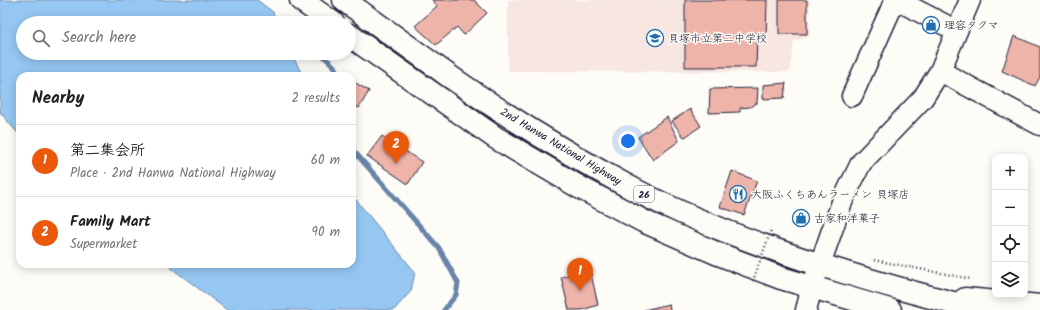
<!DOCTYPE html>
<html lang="en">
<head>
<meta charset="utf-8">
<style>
  :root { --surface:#fff; --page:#f6f6f6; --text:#202124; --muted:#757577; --line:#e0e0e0; --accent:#ea580c }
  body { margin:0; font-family:Kalam,"Klee One",sans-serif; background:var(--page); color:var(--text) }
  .controls { position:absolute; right:12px; bottom:12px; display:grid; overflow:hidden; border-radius:8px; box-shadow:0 2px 10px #0003 }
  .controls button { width:36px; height:36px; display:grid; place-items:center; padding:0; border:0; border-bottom:1px solid var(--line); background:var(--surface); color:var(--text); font:20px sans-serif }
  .you { position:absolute; left:628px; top:141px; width:14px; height:14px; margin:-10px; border:3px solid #fff; border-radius:50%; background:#1a73e8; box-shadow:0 0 0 6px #1a73e833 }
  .badge { display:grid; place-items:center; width:26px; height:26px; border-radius:50%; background:var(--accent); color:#fff; font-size:13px; font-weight:700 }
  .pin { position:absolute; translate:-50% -33px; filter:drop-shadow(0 1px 2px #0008) }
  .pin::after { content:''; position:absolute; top:21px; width:14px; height:12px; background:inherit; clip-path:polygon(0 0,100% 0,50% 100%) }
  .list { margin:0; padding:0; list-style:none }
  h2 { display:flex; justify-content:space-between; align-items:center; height:52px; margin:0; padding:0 16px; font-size:17px }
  h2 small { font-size:13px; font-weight:400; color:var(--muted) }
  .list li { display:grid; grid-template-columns:26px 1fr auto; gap:12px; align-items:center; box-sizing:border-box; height:72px; padding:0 16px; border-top:1px solid var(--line) }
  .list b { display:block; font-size:15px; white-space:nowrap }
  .list p { margin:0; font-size:13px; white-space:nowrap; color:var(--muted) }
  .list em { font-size:13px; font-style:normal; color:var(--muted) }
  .icon { flex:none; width:22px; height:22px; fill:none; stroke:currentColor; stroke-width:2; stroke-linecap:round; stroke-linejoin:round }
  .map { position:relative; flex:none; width:1040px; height:310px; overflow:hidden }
  .search { position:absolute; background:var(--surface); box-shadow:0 2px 10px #0003; left:16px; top:16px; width:340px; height:44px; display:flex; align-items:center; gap:10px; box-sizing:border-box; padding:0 14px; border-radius:22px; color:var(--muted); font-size:15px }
  .panel { position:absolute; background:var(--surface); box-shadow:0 2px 10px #0003; left:16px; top:72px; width:340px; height:196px; border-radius:12px }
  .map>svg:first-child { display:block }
  .built { fill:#f8e6e0 }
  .water { fill:#95c7f2; stroke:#6785a9 }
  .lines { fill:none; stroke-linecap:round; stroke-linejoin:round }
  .stream { stroke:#6785a9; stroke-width:5 }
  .building { fill:#eeb4aa; stroke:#22223b }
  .minor-casing { stroke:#22223b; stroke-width:23 }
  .highway-casing { stroke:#22223b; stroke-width:25 }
  .path { stroke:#22223b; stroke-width:2.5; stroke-dasharray:1 3; stroke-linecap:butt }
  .minor { stroke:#fdfcf7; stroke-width:20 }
  .highway { stroke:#fdfcf7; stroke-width:22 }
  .path-bridge { stroke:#22223b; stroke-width:2.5; stroke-dasharray:1 3; stroke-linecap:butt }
  .labels { text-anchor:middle; stroke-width:3; stroke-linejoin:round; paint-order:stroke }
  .shield { fill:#fdfcf7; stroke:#646373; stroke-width:1 }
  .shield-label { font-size:10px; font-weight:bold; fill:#22223b }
  .poi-label { font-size:11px; fill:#22223b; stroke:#fdfcf7; text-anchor:start }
  .street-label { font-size:11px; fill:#22223b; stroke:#fdfcf7 }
</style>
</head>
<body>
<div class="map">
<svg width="1040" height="310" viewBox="0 0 1040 310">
  <rect width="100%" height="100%" fill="#fdfcf7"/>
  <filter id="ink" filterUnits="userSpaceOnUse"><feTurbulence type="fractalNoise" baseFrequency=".025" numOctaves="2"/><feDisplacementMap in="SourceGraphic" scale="8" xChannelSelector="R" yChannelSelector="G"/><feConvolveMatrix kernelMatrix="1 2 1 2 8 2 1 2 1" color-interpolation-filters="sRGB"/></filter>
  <g filter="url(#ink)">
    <path class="built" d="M508,0H810L809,36L794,41L790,72L508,71Z"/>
    <path class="water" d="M0,0H257L273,12L277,23H23V53H291L303,76H20V136L0,112Z
      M352,195L415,272L411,291L394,310H227L166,264H352Z"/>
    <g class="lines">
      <path class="stream" d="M320,53L334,66L339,76
        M352,149L439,248L458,283L456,295L444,310"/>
    </g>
    <path class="building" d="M432,0H474L487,13L464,35L457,27L436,45L415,26L437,6Z
      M685,0H767L766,38H757L756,67H685Z
      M779,0H807V34H779Z
      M1014,36L1040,47V77L1035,86L1002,71Z
      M354,82L369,91L359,108L352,104V85Z
      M786,83L784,98L763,99V85Z
      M758,88L757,103L750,107L740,108V112L709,113L710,89Z
      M690,109L701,126L685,137L683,136L672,121Z
      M667,117L679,141L653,160L638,137Z
      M382,136L422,162L408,184L367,156Z
      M732,171L757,181L744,215L720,207Z
      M590,269L598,305L582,310H569L561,277Z
      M669,304L670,310H644Z"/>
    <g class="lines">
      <g class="minor-casing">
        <path id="minor" d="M897,0L957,31
          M940,71L1040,125
          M852,96L895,0
          M806,310L812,287L842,202L861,163L923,98L940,71L970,0"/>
      </g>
      <g class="highway-casing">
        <path id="highway" d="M301,0L333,23
          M344,0C379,25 414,51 449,76C508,117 569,155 633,189C700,224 771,250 843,272C889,286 935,299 982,310
          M349,35L496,138L579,187L643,221L716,253L781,278L890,310
          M965,299L1040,306"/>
      </g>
      <path class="path" d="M874,260L971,279"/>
      <use href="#minor" class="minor"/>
      <use href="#highway" class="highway"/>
      <path class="path-bridge" d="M753,281L771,230"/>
    </g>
  </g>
  <defs>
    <g id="shop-ring" transform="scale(0.9)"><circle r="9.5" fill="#fdfcf7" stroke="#1f6fb2" stroke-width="1.5"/><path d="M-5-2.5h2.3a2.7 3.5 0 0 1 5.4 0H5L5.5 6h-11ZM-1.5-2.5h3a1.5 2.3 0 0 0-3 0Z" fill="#1f6fb2"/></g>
    <g id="university-ring" transform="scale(0.9)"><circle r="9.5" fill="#fdfcf7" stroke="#1f6fb2" stroke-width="1.5"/><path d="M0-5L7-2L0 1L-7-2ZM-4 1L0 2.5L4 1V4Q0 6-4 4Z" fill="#1f6fb2"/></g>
    <g id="restaurant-ring" transform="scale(0.9)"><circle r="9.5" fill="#fdfcf7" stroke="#1f6fb2" stroke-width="1.5"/><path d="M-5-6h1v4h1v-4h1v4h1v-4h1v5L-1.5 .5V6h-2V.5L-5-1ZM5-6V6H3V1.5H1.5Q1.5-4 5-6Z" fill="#1f6fb2"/></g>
  </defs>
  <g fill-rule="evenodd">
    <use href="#shop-ring" x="931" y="25"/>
    <use href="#university-ring" x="655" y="38"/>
    <use href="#restaurant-ring" x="738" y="194"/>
    <use href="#shop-ring" x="801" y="218"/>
  </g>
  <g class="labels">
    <rect class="shield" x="634" y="186" width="20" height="16" rx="3"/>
    <g class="shield-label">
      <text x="644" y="198">26</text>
    </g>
    <g class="poi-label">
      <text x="944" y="29">理容タクマ</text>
      <text x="668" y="42">貝塚市立第二中学校</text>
      <text x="751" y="198">大阪ふくちあんラーメン 貝塚店</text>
      <text x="814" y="222">古家和洋菓子</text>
    </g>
    <g class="street-label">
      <text transform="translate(561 146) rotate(31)" y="4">2nd Hanwa National Highway</text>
    </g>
  </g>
</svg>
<div class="controls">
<button>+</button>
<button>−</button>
<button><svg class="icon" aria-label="locate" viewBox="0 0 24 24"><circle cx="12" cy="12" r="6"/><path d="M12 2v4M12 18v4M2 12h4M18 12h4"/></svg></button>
<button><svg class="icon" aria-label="layers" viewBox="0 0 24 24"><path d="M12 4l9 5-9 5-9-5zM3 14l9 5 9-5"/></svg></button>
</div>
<div class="you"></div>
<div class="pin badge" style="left:580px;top:291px">1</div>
<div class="pin badge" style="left:396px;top:164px">2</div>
<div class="search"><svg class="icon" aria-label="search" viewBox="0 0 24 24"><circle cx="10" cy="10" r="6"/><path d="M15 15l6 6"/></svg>Search here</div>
<section class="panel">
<h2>Nearby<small>2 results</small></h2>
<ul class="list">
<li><span class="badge">1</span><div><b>第二集会所</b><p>Place · 2nd Hanwa National Highway</p></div><em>60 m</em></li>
<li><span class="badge">2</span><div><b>Family Mart</b><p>Supermarket</p></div><em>90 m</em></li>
</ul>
</section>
</div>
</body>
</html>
